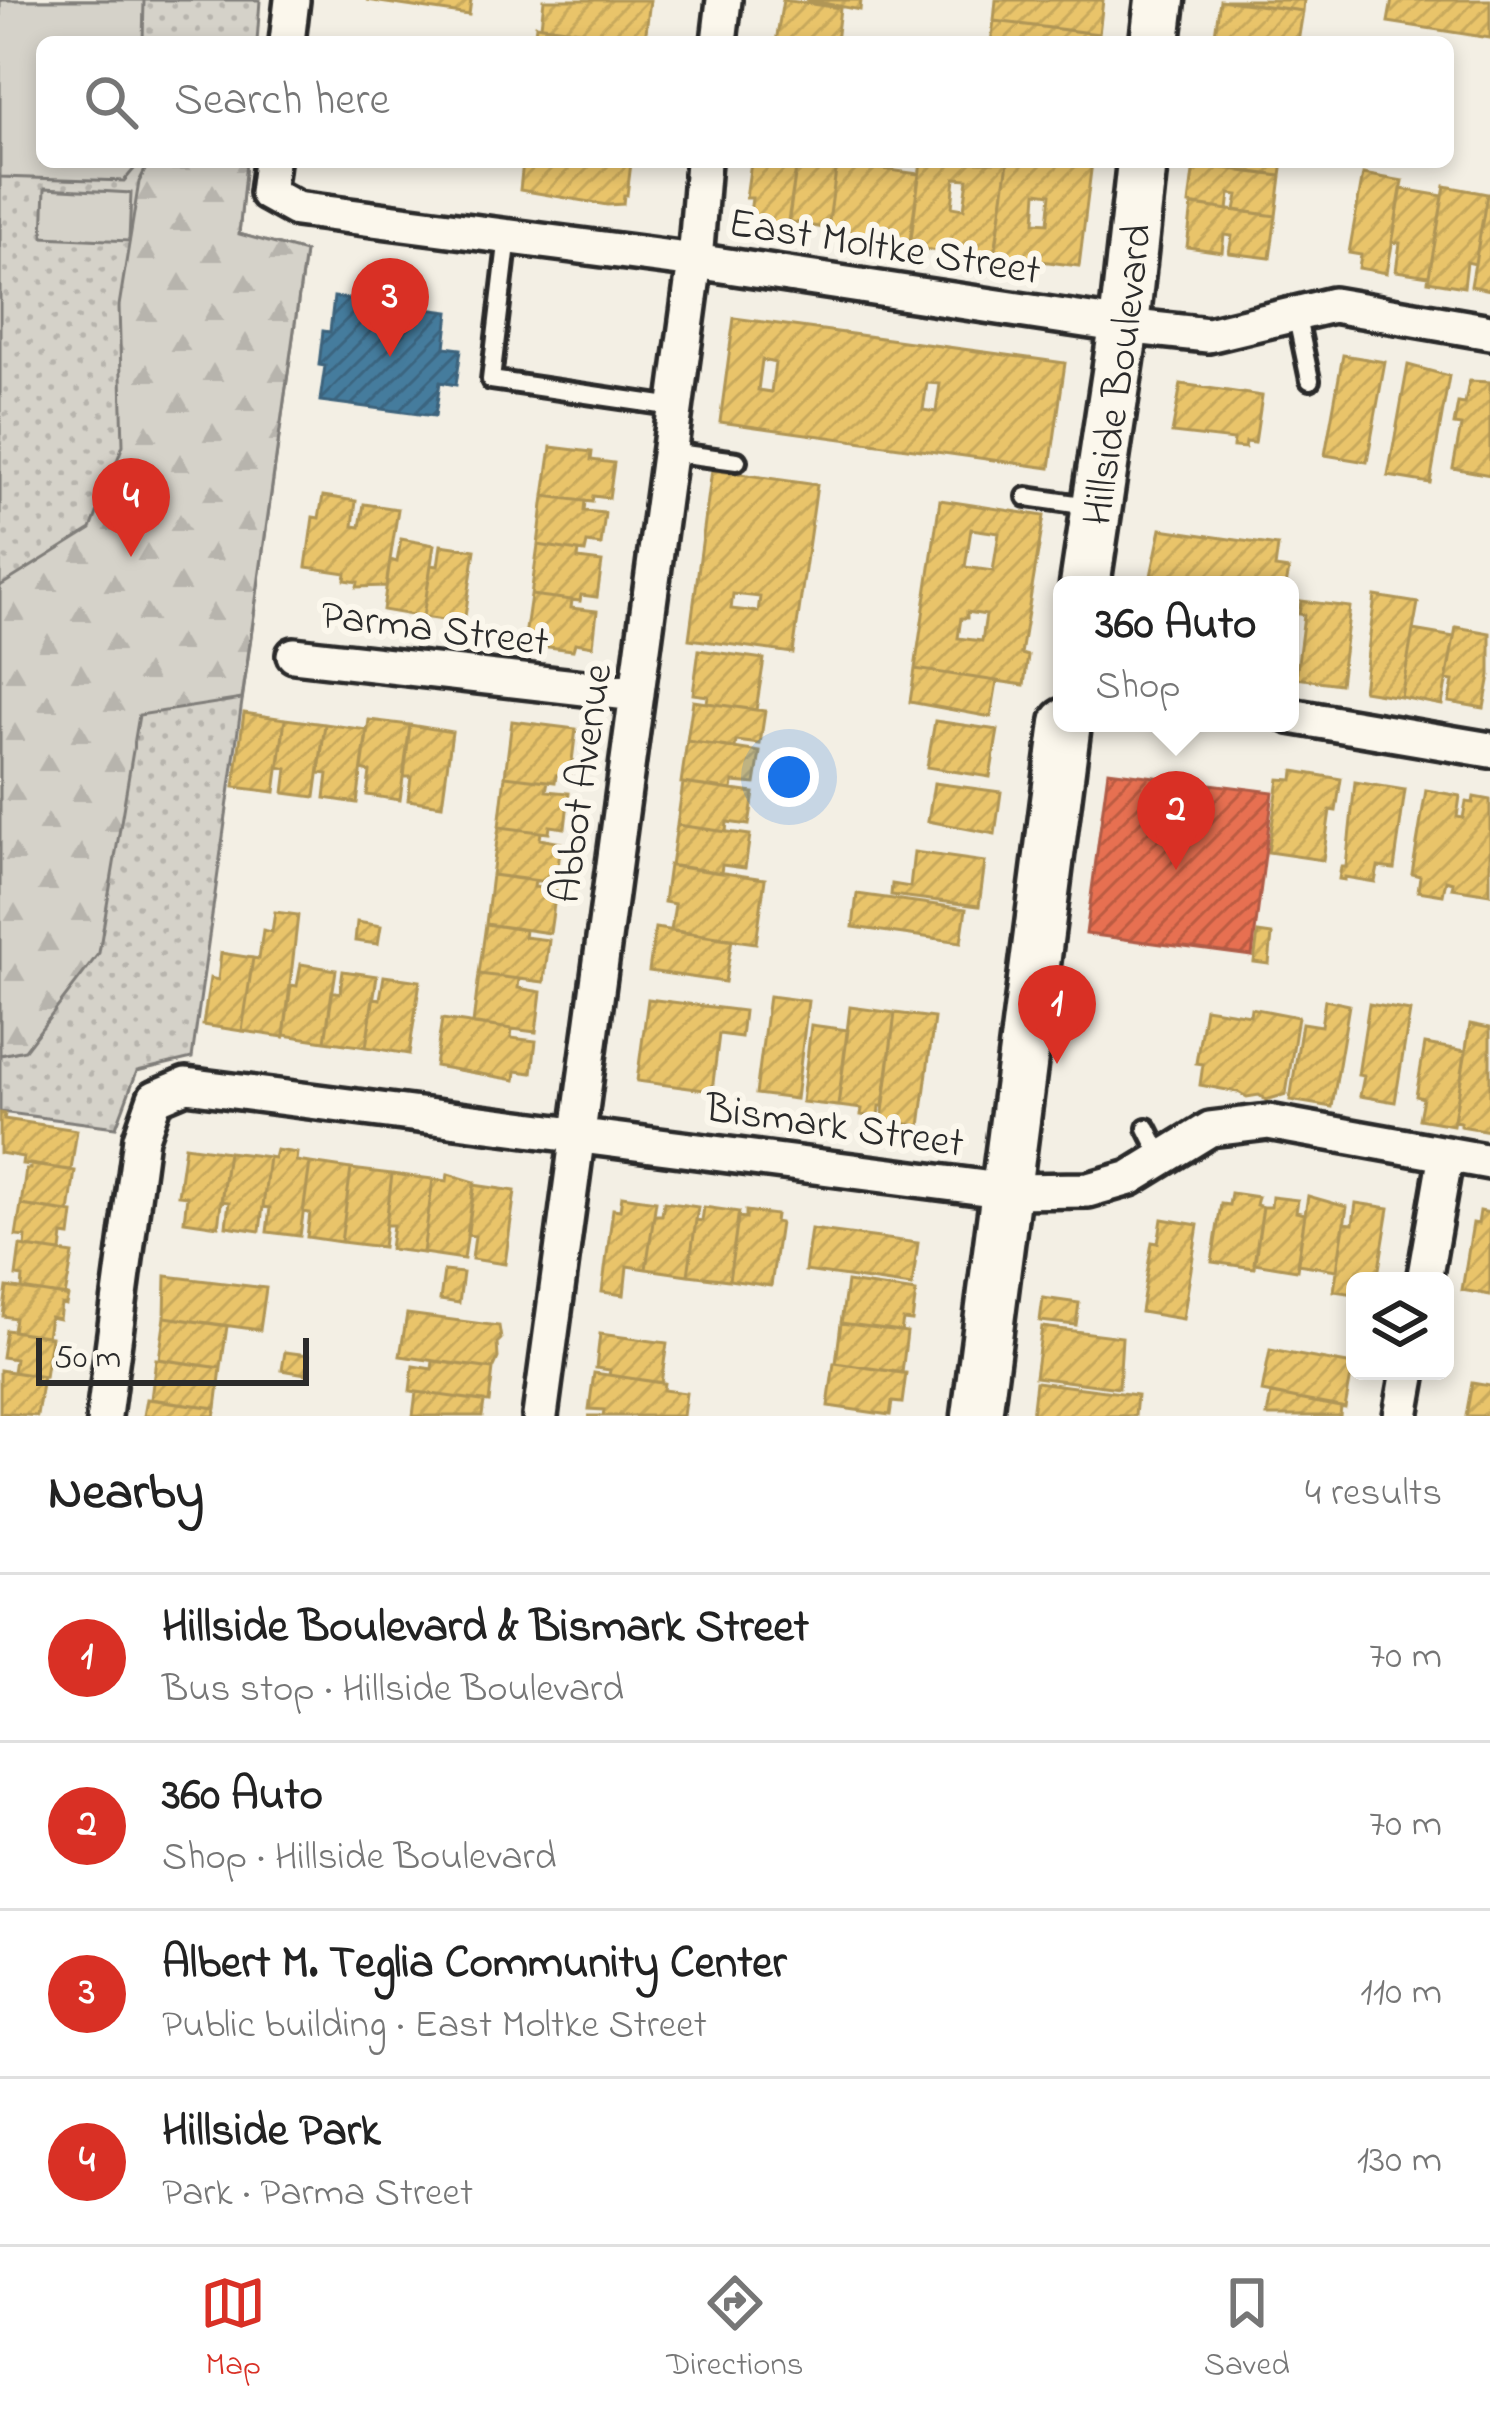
<!DOCTYPE html>
<html lang="en">
<head>
<meta charset="utf-8">
<style>
  :root { --surface:#fff; --page:#f6f6f6; --text:#222; --muted:#767676; --line:#e0e0e0; --accent:#d93025 }
  body { margin:0; font-family:"Indie Flower",sans-serif; background:var(--page); color:var(--text) }
  .controls { position:absolute; right:36px; bottom:36px; display:grid; overflow:hidden; border-radius:18px; box-shadow:0 6px 18px #0003 }
  .controls button { width:108px; height:108px; display:grid; place-items:center; padding:0; border:0; border-bottom:3px solid var(--line); background:var(--surface); color:var(--text); font:60px sans-serif }
  .scale { position:absolute; left:36px; bottom:30px; width:273px; box-sizing:border-box; padding-left:12px; border:6px solid #2b2b2b; border-top:0; font-size:33px; line-height:42px; white-space:nowrap; color:#2b2b2b; -webkit-text-stroke:9px #fbf7ec; paint-order:stroke }
  .you { position:absolute; left:789px; top:777px; width:42px; height:42px; margin:-30px; border:9px solid #fff; border-radius:50%; background:#1a73e8; box-shadow:0 0 0 18px #1a73e833 }
  .badge { display:grid; place-items:center; width:78px; height:78px; border-radius:50%; background:var(--accent); color:#fff; font-size:39px; font-weight:700 }
  .pin { position:absolute; translate:-50% -99px; filter:drop-shadow(0 3px 6px #0008) }
  .pin::after { content:''; position:absolute; top:63px; width:42px; height:36px; background:inherit; clip-path:polygon(0 0,100% 0,50% 100%) }
  .popup { position:absolute; left:1053px; top:576px; width:246px; height:156px; box-sizing:border-box; display:grid; place-content:center; border-radius:18px; background:var(--surface); filter:drop-shadow(0 3px 9px #0005); font-size:39px; white-space:nowrap; color:var(--muted) }
  .popup b { font-size:45px; color:var(--text) }
  .popup::after { content:''; position:absolute; left:50%; top:100%; margin-left:-24px; border:24px solid transparent; border-top-color:var(--surface) }
  .list { margin:0; padding:0; list-style:none }
  h2 { display:flex; justify-content:space-between; align-items:center; height:156px; margin:0; padding:0 48px; font-size:51px }
  h2 small { font-size:39px; font-weight:400; color:var(--muted) }
  .list li { display:grid; grid-template-columns:78px 1fr auto; gap:36px; align-items:center; box-sizing:border-box; height:168px; padding:0 48px; border-top:3px solid var(--line) }
  .list b { display:block; font-size:45px; white-space:nowrap }
  .list p { margin:0; font-size:39px; white-space:nowrap; color:var(--muted) }
  .list em { font-size:39px; font-style:normal; color:var(--muted) }
  .icon { flex:none; width:66px; height:66px; fill:none; stroke:currentColor; stroke-width:2; stroke-linecap:round; stroke-linejoin:round }
  .map { position:relative; flex:none; width:1490px; height:1416px; overflow:hidden }
  .search { position:absolute; background:var(--surface); box-shadow:0 6px 18px #0003; left:36px; right:36px; top:36px; height:132px; display:flex; align-items:center; gap:30px; box-sizing:border-box; padding:0 42px; border-radius:18px; color:var(--muted); font-size:45px }
  .sheet { height:828px; background:var(--surface) }
  nav { display:flex; justify-content:space-around; align-items:center; box-sizing:border-box; height:168px; border-top:3px solid var(--line); background:var(--surface); font-size:33px; color:var(--muted) }
  nav a { display:grid; justify-items:center; gap:6px }
  nav .on { color:var(--accent) }
  .map>svg:first-child { display:block }
  .green { fill:url(#green-dots); stroke:#807e7a; stroke-width:3 }
  .forest { fill:url(#forest-firs); stroke:#807e7a; stroke-width:3 }
  .pitch { fill:#d5d2c9; stroke:#807e7a; stroke-width:3 }
  .homes { fill:url(#homes-hatch); stroke:#b09657; stroke-width:3; fill-rule:evenodd }
  .shops { fill:url(#shops-hatch); stroke:#af5b46; stroke-width:3 }
  .public { fill:url(#public-hatch); stroke:#3d637b; stroke-width:3 }
  .lines { fill:none; stroke-linecap:round; stroke-linejoin:round }
  .lane-casing { stroke:#2b2b2b; stroke-width:26 }
  .street-casing { stroke:#2b2b2b; stroke-width:42 }
  .secondary-casing { stroke:#2b2b2b; stroke-width:57 }
  .lane { stroke:#fbf7ec; stroke-width:16 }
  .street { stroke:#fbf7ec; stroke-width:33 }
  .secondary { stroke:#fbf7ec; stroke-width:48 }
  .labels { text-anchor:middle; stroke-width:12; stroke-linejoin:round; paint-order:stroke }
  .street-label { font-size:42px; fill:#2b2b2b; stroke:#fbf7ec }
</style>
</head>
<body>
<div class="map">
<svg width="1490" height="1416" viewBox="0 0 1490 1416">
  <defs>
    <pattern id="green-dots" width="8" height="8" patternUnits="userSpaceOnUse" patternTransform="scale(3)"><rect width="8" height="8" fill="#d5d2c9"/><path d="M2 2h.1M6 6h.1" fill="none" stroke="#b7b4ad" stroke-width="1.8" stroke-linecap="round"/></pattern>
    <pattern id="forest-firs" width="22" height="20" patternUnits="userSpaceOnUse" patternTransform="scale(3)"><rect width="22" height="20" fill="#d5d2c9"/><path d="M5 1l3.5 6h-7zM16 11l3.5 6h-7z" fill="#b7b4ad"/></pattern>
    <pattern id="homes-hatch" width="6" height="6" patternUnits="userSpaceOnUse" patternTransform="scale(3)"><rect width="6" height="6" fill="#e9c46a"/><path d="M-1 1l2-2M0 6l6-6M5 7l2-2" fill="none" stroke="#c8a95c"/></pattern>
    <pattern id="shops-hatch" width="6" height="6" patternUnits="userSpaceOnUse" patternTransform="scale(3)"><rect width="6" height="6" fill="#e76f51"/><path d="M-1 1l2-2M0 6l6-6M5 7l2-2" fill="none" stroke="#bb5b43"/></pattern>
    <pattern id="public-hatch" width="6" height="6" patternUnits="userSpaceOnUse" patternTransform="scale(3)"><rect width="6" height="6" fill="#457b9d"/><path d="M-1 1l2-2M0 6l6-6M5 7l2-2" fill="none" stroke="#3a6580"/></pattern>
  </defs>
  <rect width="100%" height="100%" fill="#f3efe4"/>
  <filter id="ink" filterUnits="userSpaceOnUse"><feTurbulence type="fractalNoise" baseFrequency=".00833" numOctaves="2"/><feDisplacementMap in="SourceGraphic" scale="24" xChannelSelector="R" yChannelSelector="G"/><feConvolveMatrix kernelMatrix="1 2 1 2 8 2 1 2 1" color-interpolation-filters="sRGB"/></filter>
  <g filter="url(#ink)">
    <path class="green" d="M0,0H260L257,42H42V162H246L239,234L305,252L192,1058L137,1071L116,1127L0,1112V1055L20,1051L0,1046Z"/>
    <path class="forest" d="M149,162H246L239,234L305,252L242,699L139,715L99,953L25,1050L0,1055V586L91,529L123,445L119,306L139,182Z"/>
    <path class="pitch" d="M0,0H144L143,42H42V162H140L124,181L0,177Z
      M45,188L131,193L129,241L43,237Z"/>
    <path class="homes" d="M366,0H471L469,15Z
      M544,0H650L645,40L541,26Z
      M783,0L840,8L836,42H776Z
      M806,0H861L860,10Z
      M996,0H1103L1099,34L994,21Z
      M1220,0L1303,11L1298,42L1214,41Z
      M1225,0H1304L1303,11Z
      M1392,0H1490V38L1388,22Z
      M994,21L1099,34L1098,42H991Z
      M536,25L639,39L638,42H534Z
      M523,162L631,163L627,195H624L623,204L607,205L520,190Z
      M751,162H797L787,233L748,228L752,198H746Z
      M797,162L837,163L828,229L788,221Z
      M921,162H1008L994,259L910,247ZM955,178L968,179L964,209L952,207Z
      M1008,162H1092L1079,266L995,255ZM1037,192L1051,194L1048,223L1035,222Z
      M1242,162H1283L1281,176L1240,171Z
      M837,163L919,174L910,241L828,229Z
      M1194,164L1281,176L1276,216L1235,210L1238,195L1230,194L1228,210L1189,204Z
      M1363,174L1403,181L1387,273L1359,268L1361,255L1349,253Z
      M1445,186L1487,194L1475,264L1467,262L1464,287L1428,281Z
      M1401,189L1443,196L1429,276L1396,271L1400,243L1392,242Z
      M1487,194H1490V290L1471,286Z
      M1192,205L1276,216L1270,258L1229,253L1232,236L1224,235L1222,252L1187,247Z
      M734,318L1065,363L1050,468L720,422ZM762,360L775,363L771,392L758,390ZM927,383L940,384L936,412L923,410Z
      M1343,355L1385,362L1367,462L1325,455Z
      M1408,365L1449,376L1430,483L1388,476Z
      M1469,381L1490,382V475L1453,468L1461,426L1454,425L1458,403L1465,404Z
      M1181,384L1262,396L1255,443L1246,442L1245,448L1233,447L1234,440L1172,433Z
      M551,447L592,452L591,460L614,463L609,498L593,496L592,502L544,496Z
      M712,470L817,485L793,653L689,639ZM733,594L760,597L758,612L731,609Z
      M323,496L356,501L353,526L360,527L364,504L398,509L386,586L357,587L358,582L345,580L346,573L306,567L313,517L319,518Z
      M544,496L585,501L584,511L605,513L601,545L587,543L585,552L538,545Z
      M940,500L1044,516L1021,654L1028,656L1024,685L915,669ZM971,529L999,533L993,571L965,567ZM967,612L986,615L982,641L958,638L961,618H967Z
      M1161,529L1278,546L1275,568L1289,570L1286,585H1149Z
      M401,539L434,545L423,617L383,610L390,560L397,562Z
      M441,545L475,550L464,623L423,617L431,565L438,566Z
      M538,545L579,551L578,559L602,562L597,597L581,595L580,601L531,595Z
      M531,595L572,600L571,608L597,611L593,646L575,643L573,650L524,644Z
      M1375,596L1418,603L1401,697L1363,691Z
      M1301,601L1350,607L1340,684L1296,678L1304,615L1299,614Z
      M1456,627L1490,633V675L1484,708L1449,702L1453,681L1446,680Z
      M1413,630L1454,637L1442,705L1401,697Z
      M699,650L764,659L756,710L707,703L708,696L693,694Z
      M915,669L997,681L991,717L910,702Z
      M693,701L765,711L760,744L736,741L735,748L687,741Z
      M244,713L285,719L275,792L234,787Z
      M285,719L325,724L315,797L284,793L287,769L279,767Z
      M369,720L410,725L400,800L367,795L370,772L362,770Z
      M512,721L576,729L570,777L556,775L555,782L505,776Z
      M935,721L998,730L990,777L927,767Z
      M325,724L367,730L357,803L325,798L328,774L319,773Z
      M410,725L452,732L442,805L408,800L411,777H404Z
      M687,741L760,752L755,784L733,782L732,790L681,783Z
      M1294,771L1341,779L1336,811L1330,810L1323,860L1268,852L1279,779L1293,780Z
      M505,776L548,781L546,791L569,793L565,828L550,826L549,833L499,827Z
      M1355,782L1405,790L1394,869L1378,867L1375,882L1345,877V880L1339,879L1341,867H1346Z
      M683,783L754,793L749,825L727,822L726,832L677,825Z
      M934,783L1001,792L995,834L928,821Z
      M1426,790L1460,796L1457,817L1463,818L1466,802L1473,803L1474,797L1490,800V894L1452,888L1453,882L1446,880L1443,895L1418,891L1420,876L1412,874Z
      M677,825L750,835L745,868L722,865L721,873L671,866Z
      M499,827L541,832L540,839L561,843L556,883L492,875Z
      M914,852L985,862L979,906L891,895L892,884L910,887Z
      M669,865L765,879L756,943L671,931L675,904L664,902Z
      M492,875L535,881L534,887L556,890L550,933L486,924Z
      M857,894L966,909L961,942L853,927Z
      M275,912L298,915L284,1037L242,1031L253,958L259,959L263,930L272,932Z
      M357,922L381,926L378,944L355,941Z
      M486,924L525,930L524,937L549,940L544,982L479,974Z
      M655,928L732,939L725,982L649,971Z
      M1258,933L1272,935L1269,964L1254,962Z
      M221,953L253,958L242,1031L203,1025L210,978L218,980Z
      M301,964L336,970L325,1041L284,1035L291,985L297,986Z
      M343,971L377,976L366,1047L325,1041L332,991L340,993Z
      M479,974L519,979L518,988L541,992L536,1032L473,1024Z
      M384,976L420,981L409,1054L366,1047L373,997L380,999Z
      M769,996L808,1001L796,1099L756,1094Z
      M648,999L744,1011L741,1037L719,1034L712,1091L637,1081Z
      M1325,1000L1349,1005L1332,1107L1290,1100L1302,1023L1321,1026Z
      M1369,1004L1410,1011L1395,1102L1360,1096L1364,1076L1358,1075Z
      M850,1007L895,1013L883,1106H879L878,1118L861,1115L862,1109L838,1106Z
      M1205,1008L1250,1015L1251,1008L1298,1017L1286,1094L1266,1100L1259,1095L1247,1097L1238,1092L1200,1085L1203,1064L1196,1063Z
      M895,1013L934,1018L920,1126L882,1120Z
      M442,1019L512,1029L511,1038L536,1041L532,1073L516,1071L515,1080L435,1066Z
      M1470,1024L1490,1028V1131L1460,1126V1122L1454,1121Z
      M811,1025L848,1030L838,1106L802,1102Z
      M1425,1044L1466,1051L1453,1125L1419,1119L1423,1098L1416,1096Z
      M0,1113L5,1114L4,1119L77,1130L71,1170L22,1164L23,1157L0,1153Z
      M185,1146L228,1152L218,1226L184,1221L187,1196L178,1195Z
      M276,1150L297,1153L296,1161L310,1163L300,1236L267,1232L270,1208L263,1207L269,1157L274,1158Z
      M228,1152L269,1157L260,1231L226,1226L229,1202L221,1201Z
      M310,1163L351,1169L341,1242L307,1237L310,1213L303,1212Z
      M30,1164L75,1171L69,1212L21,1205L26,1169H30Z
      M351,1169L392,1174L383,1247L341,1242Z
      M392,1174L433,1179L423,1253L390,1249L393,1225H386Z
      M448,1174L475,1182L464,1259L423,1253L433,1179L447,1181Z
      M474,1185L515,1191L505,1264L472,1259L475,1236L467,1235Z
      M1231,1193L1258,1197L1256,1205L1263,1207L1254,1268L1212,1262L1221,1204L1229,1205Z
      M622,1196L656,1201L646,1269L627,1266L624,1295L602,1292L613,1209L620,1210Z
      M1308,1196L1347,1207L1337,1270L1297,1264Z
      M1272,1197L1298,1200L1296,1212L1305,1214L1297,1270L1254,1263L1263,1207H1271Z
      M664,1202L698,1207L688,1275L646,1269L654,1215H662Z
      M1356,1203L1389,1208L1377,1281H1355V1294L1334,1291L1344,1223L1353,1224Z
      M21,1205L73,1213L70,1236L63,1235L61,1252L25,1247L26,1237L16,1236Z
      M704,1207L739,1212L729,1280L688,1275L696,1220L702,1221Z
      M746,1211L776,1215L775,1222L780,1223L771,1286L729,1280L738,1217L746,1218Z
      M1480,1211L1490,1213V1295L1462,1290L1473,1223L1478,1224Z
      M1162,1219L1198,1225L1183,1319L1141,1312L1152,1242L1158,1243Z
      M811,1229L918,1243L912,1286L805,1271Z
      M20,1246L73,1254L65,1296L22,1289L23,1277L16,1276Z
      M444,1271L463,1273L459,1303L440,1300Z
      M166,1276L266,1288L260,1330L165,1317Z
      M847,1282L916,1292L912,1321L903,1320L901,1331L841,1323Z
      M7,1287L68,1296L66,1305L61,1304L59,1319L50,1317L47,1336L13,1331L15,1318L3,1316Z
      M1043,1298L1079,1303L1076,1325L1040,1321Z
      M407,1314L499,1326L501,1339L497,1343L498,1358L493,1369L400,1356Z
      M165,1317L227,1326L221,1368L159,1359Z
      M841,1323L907,1332L902,1373L836,1363Z
      M1042,1327L1122,1337L1119,1388L1035,1377Z
      M6,1330L51,1337L45,1377L13,1372L15,1359L2,1357Z
      M600,1334L667,1343L661,1383L609,1375L610,1370L596,1368Z
      M1270,1350L1353,1365L1345,1408L1262,1392Z
      M285,1352L309,1355L306,1374L282,1370Z
      M156,1359L221,1368L216,1408L151,1399Z
      M433,1361L493,1369L489,1402L410,1391L413,1366L432,1369Z
      M834,1363L906,1373L902,1403L892,1402L890,1415L828,1406Z
      M0,1370L43,1377L37,1416L0,1413Z
      M594,1373L664,1383L663,1390L686,1393L683,1416H588H603L604,1410L589,1409Z
      M1036,1382L1137,1395L1135,1416H1032Z
      M1472,1383L1490,1386V1416H1466Z
      M416,1392L484,1401L482,1416H413Z
      M1271,1394L1341,1407L1340,1416H1267Z
      M147,1399L216,1408L214,1416H144Z"/>
    <path class="shops" d="M1108,771L1273,792L1252,956L1086,934Z"/>
    <path class="public" d="M334,297L449,312L445,347L461,349L456,385L440,382L435,416L320,401L325,366L319,365L323,331L330,332Z"/>
    <g class="lines">
      <g class="lane-casing">
        <path id="lane" d="M508,236L491,380L675,407
          M1296,313L1310,380
          M669,452L737,461
          M1027,497L1096,507
          M1147,1128L1162,1158"/>
      </g>
      <g class="street-casing">
        <path id="street" d="M287,42L292,0
          M719,42L724,0
          M271,162L267,193L296,209L695,261L1124,326L1208,335L1333,305L1490,332
          M294,655L637,694
          M1290,716L1490,750
          M1424,1281L1446,1154
          M104,1416L141,1138L155,1098L186,1085L1008,1191L1088,1190L1130,1178L1210,1129L1268,1122L1490,1162
          M540,1416L695,261L703,162
          M1401,1416L1409,1371"/>
      </g>
      <g class="secondary-casing">
        <g id="secondary">
          <path d="M1155,42L1160,0"/>
          <path id="s1" d="M1085,585L1124,326L1142,162"/>
          <path d="M977,1416L1066,723"/>
        </g>
      </g>
      <use href="#lane" class="lane"/>
      <use href="#street" class="street"/>
      <use href="#secondary" class="secondary"/>
    </g>
  </g>
  <g class="labels">
    <g class="street-label">
      <text transform="translate(885 244) rotate(9)" y="15">East Moltke Street</text>
      <text dy="15" stroke="none"><textPath href="#s1" startOffset="213">Hillside Boulevard</textPath></text>
      <text transform="translate(435 626) rotate(7)" y="15">Parma Street</text>
      <text transform="translate(579 783) rotate(-82)" y="15">Abbot Avenue</text>
      <text transform="translate(835 1123) rotate(8)" y="15">Bismark Street</text>
    </g>
  </g>
</svg>
<div class="controls">
<button><svg class="icon" aria-label="layers" viewBox="0 0 24 24"><path d="M12 4l9 5-9 5-9-5zM3 14l9 5 9-5"/></svg></button>
</div>
<div class="scale">50 m</div>
<div class="you"></div>
<div class="pin badge" style="left:1057px;top:1064px">1</div>
<div class="pin badge" style="left:1176px;top:870px">2</div>
<div class="popup"><b>360 Auto</b>Shop</div>
<div class="pin badge" style="left:390px;top:357px">3</div>
<div class="pin badge" style="left:131px;top:557px">4</div>
<div class="search"><svg class="icon" aria-label="search" viewBox="0 0 24 24"><circle cx="10" cy="10" r="6"/><path d="M15 15l6 6"/></svg>Search here</div>
</div>
<section class="sheet">
<h2>Nearby<small>4 results</small></h2>
<ul class="list">
<li><span class="badge">1</span><div><b>Hillside Boulevard &amp; Bismark Street</b><p>Bus stop · Hillside Boulevard</p></div><em>70 m</em></li>
<li><span class="badge">2</span><div><b>360 Auto</b><p>Shop · Hillside Boulevard</p></div><em>70 m</em></li>
<li><span class="badge">3</span><div><b>Albert M. Teglia Community Center</b><p>Public building · East Moltke Street</p></div><em>110 m</em></li>
<li><span class="badge">4</span><div><b>Hillside Park</b><p>Park · Parma Street</p></div><em>130 m</em></li>
</ul>
</section>
<nav>
<a class="on"><svg class="icon" aria-label="map" viewBox="0 0 24 24"><path d="M3 6l6-2 6 2 6-2v14l-6 2-6-2-6 2zM9 4v14M15 6v14"/></svg>Map</a>
<a><svg class="icon" aria-label="directions" viewBox="0 0 24 24"><path d="M12 3l9 9-9 9-9-9zM9 14v-3h6M13 9l2 2-2 2"/></svg>Directions</a>
<a><svg class="icon" aria-label="saved" viewBox="0 0 24 24"><path d="M7 4h10v16l-5-4-5 4z"/></svg>Saved</a>
</nav>
</body>
</html>
